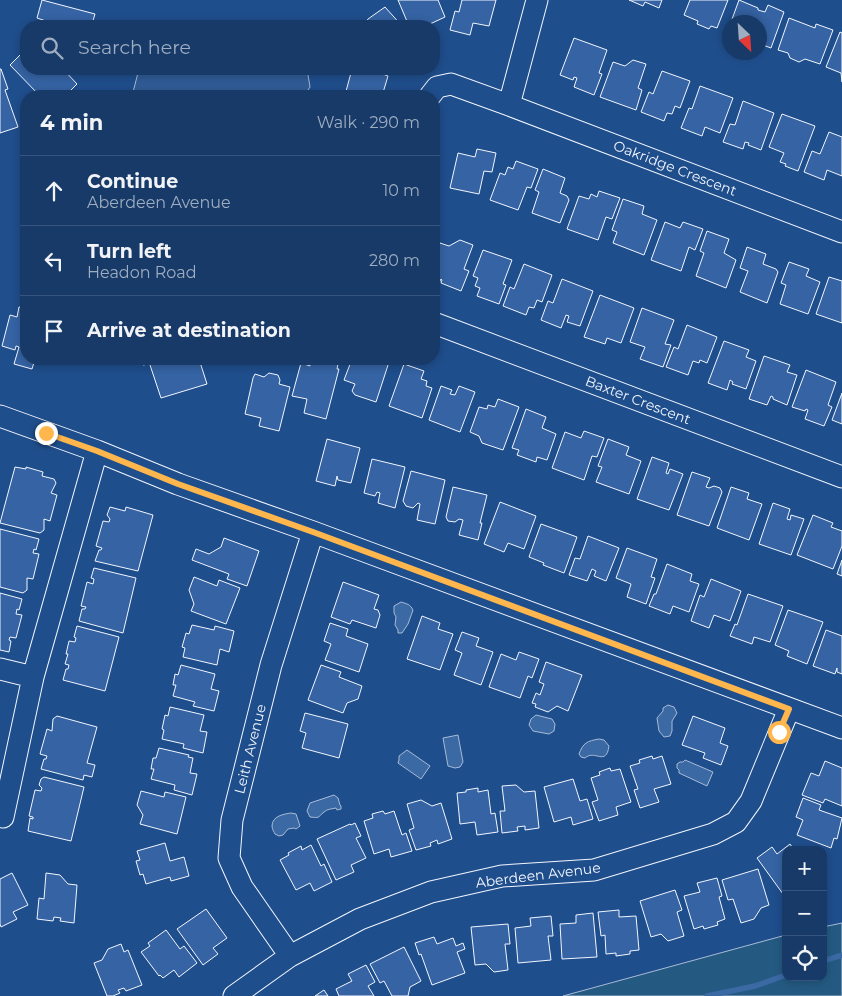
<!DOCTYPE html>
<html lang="en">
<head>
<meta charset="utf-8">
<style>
  :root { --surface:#173a69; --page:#20416f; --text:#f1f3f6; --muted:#9eadc0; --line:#36547d }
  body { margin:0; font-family:Montserrat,sans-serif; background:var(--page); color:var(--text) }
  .controls { position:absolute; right:15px; bottom:15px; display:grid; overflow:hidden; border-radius:10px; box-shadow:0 2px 8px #0003 }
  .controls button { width:45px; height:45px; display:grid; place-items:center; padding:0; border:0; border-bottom:1px solid var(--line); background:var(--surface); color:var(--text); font:25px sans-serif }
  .compass { position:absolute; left:722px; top:15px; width:45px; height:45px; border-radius:50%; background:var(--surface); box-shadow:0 2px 8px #0003; rotate:155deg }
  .stop { position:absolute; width:15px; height:15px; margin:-11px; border:4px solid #ffb74d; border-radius:50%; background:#fff }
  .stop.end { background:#ffb74d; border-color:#fff; box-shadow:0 1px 5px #0008 }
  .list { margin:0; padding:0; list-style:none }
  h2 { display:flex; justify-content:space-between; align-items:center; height:65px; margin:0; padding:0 20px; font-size:21px }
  h2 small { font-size:16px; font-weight:400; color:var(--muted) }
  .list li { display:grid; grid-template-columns:32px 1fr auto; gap:15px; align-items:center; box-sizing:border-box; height:70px; padding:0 20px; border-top:1px solid var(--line) }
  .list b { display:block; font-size:19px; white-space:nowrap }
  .list p { margin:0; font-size:16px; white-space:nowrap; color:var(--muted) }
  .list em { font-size:16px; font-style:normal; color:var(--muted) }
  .icon { flex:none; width:28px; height:28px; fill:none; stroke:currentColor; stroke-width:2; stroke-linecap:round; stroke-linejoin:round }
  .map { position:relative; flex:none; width:842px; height:996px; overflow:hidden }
  .search { position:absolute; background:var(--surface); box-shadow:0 2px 8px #0003; left:20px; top:20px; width:420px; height:55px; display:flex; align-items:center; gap:12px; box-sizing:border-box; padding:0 18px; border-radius:20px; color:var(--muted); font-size:19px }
  .panel { position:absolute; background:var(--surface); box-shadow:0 2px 8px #0003; left:20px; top:90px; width:420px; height:275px; border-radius:20px }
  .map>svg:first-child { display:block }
  .green { fill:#245a82; stroke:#a8bbd7 }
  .parking { fill:#305b95; stroke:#a8bbd7 }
  .water { fill:#3b69a3; stroke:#a8bbd7 }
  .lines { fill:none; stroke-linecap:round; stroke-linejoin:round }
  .stream { stroke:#3b69a3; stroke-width:5.5 }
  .building { fill:#3563a3; stroke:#f2f6ff }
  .minor-casing { stroke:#f2f6ff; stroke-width:23 }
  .path { stroke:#b3c4dc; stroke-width:3; stroke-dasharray:4 2.5; stroke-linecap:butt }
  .minor { stroke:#1f4e8c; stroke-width:21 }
  .route { stroke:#ffb74d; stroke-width:6 }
  .labels { text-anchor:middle; stroke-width:4; stroke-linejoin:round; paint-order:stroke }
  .street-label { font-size:14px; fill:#f2f6ff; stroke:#1f4e8c }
</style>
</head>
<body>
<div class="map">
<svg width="842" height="996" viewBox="0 0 842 996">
  <rect width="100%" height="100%" fill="#1f4e8c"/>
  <path class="green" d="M842,923V996H563L786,935V977H823V927Z"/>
  <path class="parking" d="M139,69H307L310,87L304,96H132Z"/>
  <path class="water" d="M401,602C407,604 410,604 413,610L408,624L402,633H398V630L395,625L396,617L394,613V606Z
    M668,705L674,707L677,713L672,721V731L670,736L664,737L659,731L657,718L663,711V708Z
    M536,715L552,719L555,724L554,731L549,734L533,731L529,725L531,719Z
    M458,735L463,762L460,767L455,768L448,766L443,738Z
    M599,739L604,740L609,746C606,767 595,749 585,758L581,757L579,754C583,743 587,741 599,739Z
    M407,750L430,766L421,779L398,763L399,760V756Z
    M685,760L713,772L707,786L679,773V770L677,768V764L680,762H683Z
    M334,795L338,798L340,805L341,806V809L337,810L336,808C332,809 327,809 324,812C317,818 320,818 310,817L307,811L310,803Z
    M291,813L296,814L300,826L296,829L294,828L288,829L283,835L279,836L275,834C274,832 272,829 272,826C272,816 284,814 291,813Z"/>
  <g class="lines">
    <path class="stream" d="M823,961L842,955
      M707,996L755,986L786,975"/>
  </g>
  <path class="building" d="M42,0L95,14L92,24L94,26H44L46,21L37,18Z
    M398,0H438L445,17L430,24L431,26H409Z
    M462,0H496L489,26L473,23L470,35L450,30L455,11L459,12Z
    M629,0H662L659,8L645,2L643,6Z
    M690,0H728L717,28L711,26L709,29L697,24L698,21L684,15Z
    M739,0L758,8V10L765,12L768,5L784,12L771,48L760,44V22H731Z
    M385,7L402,26H363L368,19Z
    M789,18L815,28L816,24L833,30L820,64L805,59L799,62L790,58L788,53L778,50Z
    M840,32L842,33V82L841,73L826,67Z
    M574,38L607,50L599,73L602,74L594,95L574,87L577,78L574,77L573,80L560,75Z
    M23,52L26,55V69H63L77,84L70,91V94L68,96H40L10,65Z
    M633,60L646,64L638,88L642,90L636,110L600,97L613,62L625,66Z
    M0,69H1L8,89L5,90L18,127L0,133Z
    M352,69H381L380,73L388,76L382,96H350L345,95Z
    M662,71L690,81L680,108L675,106L672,114L667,113L664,121L641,112L649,92L653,94Z
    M700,86L733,98L720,133L705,127L702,136L681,128L689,108L692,109Z
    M743,101L774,113L761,150L748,145L749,143L745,142L743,149L723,142L730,124L735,125Z
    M782,114L815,126L798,171L785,166L786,164L780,162L784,153L769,147Z
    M829,132L842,137V176L827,170L824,180L804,172L812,151L820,154Z
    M477,149L496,153L492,172L484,171L479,194L450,188L458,153L475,157Z
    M516,161L538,169L531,188L527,187L518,210L490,200L500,173L505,175L508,167L513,169Z
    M543,169L565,178L560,193L567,196L569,200L560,223L532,213L539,192L535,190Z
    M599,191L620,198L612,219L606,217L598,240L567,229L579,196L589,199L591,194L597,197Z
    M623,199L644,206L642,214L657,220L644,255L613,243L617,232L612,230Z
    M665,222L680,228L683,222L703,229L695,250L689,247L681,271L651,260Z
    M707,231L729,239L724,253L736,260L726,288L696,276L704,253L700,251Z
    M460,240L473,245L464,269L469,271L461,291L441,283L442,280L441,279L439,283L434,281V258L440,243L449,246Z
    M747,247L766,254L763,264L776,269L778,272L767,303L740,292L748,271L740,268Z
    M483,250L512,260L503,284L506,285L499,304L477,296L480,288L475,286L478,278L473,276Z
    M789,262L809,269L806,276L820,282L808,314L780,304L786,285L781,283Z
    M524,264L552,275L542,302L537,300L534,308L529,307L526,315L503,306L510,287L514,289Z
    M829,277L842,281V323L816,314Z
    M562,279L593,291L580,326L567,322L569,316L566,315L561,328L541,320L548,301L553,303Z
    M600,295L634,308L621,343L607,338L605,344L584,337Z
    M19,307L26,308V359H35L32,369L14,364L19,347L16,346L15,350L2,346L10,315L17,317Z
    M642,308L674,320L665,344L671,345L663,367L640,359L645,347L630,342Z
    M687,325L717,337L707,363L700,360L699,363L693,361L688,375L666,367L674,347L678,349Z
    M724,341L749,350L746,357L756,361L746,389L732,384L733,382L730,380L727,390L708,383Z
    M764,356L790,365L787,372L797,375L787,405L773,399V397L771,396L767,405L749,399Z
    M148,359H199L207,384L161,398Z
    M315,359L325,362V359H339L337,369H339L326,419L304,413L307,399L292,396L301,363L310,366V362Z
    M352,359H368L366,363H368L370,359H390L376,402L355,395L352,391L355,384L344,380Z
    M404,364L424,371L421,379L427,381L426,386L432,388L422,418L389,406Z
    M806,370L836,382L828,405L832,407L824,426L805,419L808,410L806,409L805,411L792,407Z
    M269,373L278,375L280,380L279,384L290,387L279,431L259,426L261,418L245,414L253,378L255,374L264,377Z
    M441,386L452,390L450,394L455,395L459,386L475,392L460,432L429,420Z
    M842,393V424L832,420Z
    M498,399L519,407L503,450L482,443L479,436L470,432L479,407L487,409L488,405L495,407Z
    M526,409L546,417L542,428L556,434L547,460L537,457L536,462L517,455L519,450L512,448Z
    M584,431L604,438L597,457L592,456L584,480L552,468L565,432L581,438Z
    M327,439L360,448L351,483L338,480L337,476L335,486L316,481Z
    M608,439L629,447L626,455L641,461L629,494L596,482L602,467L598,466Z
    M652,457L669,463L666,473L668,474L670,469L683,474L669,510L637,499Z
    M372,459L405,467L395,508L378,503L380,493L377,492L375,496L364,493Z
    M15,467L26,469V467L43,472L42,476L54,479L56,483L51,493L57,495L50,521L44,519V530L40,533L0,523Z
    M411,471L445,480L435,524L417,520L420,504L418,503L413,508L406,506L403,501Z
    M692,472L710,478L706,487L709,488L714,486L720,488L722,492L709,526L677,515Z
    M453,487L487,495L480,523H482L478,540L459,535L463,520L459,519L455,522L448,521L446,517Z
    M731,487L749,493L747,499L762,504L749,540L717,528Z
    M500,502L536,516L524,549L508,543L504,552L484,544Z
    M773,503L790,509L787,519L790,520L791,515L804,519L791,555L759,544Z
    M110,507L125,511L126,507L153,515L138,571L95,561L99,550H101L102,548L96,546L103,521L109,522L110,519L107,515Z
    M813,515L833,523L831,527L842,531V546L833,569L797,555Z
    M541,524L577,537L564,573L543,565L544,563L529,557Z
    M0,529L39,539L36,550L34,549L33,553L39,554L33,579L27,578V590L23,593L0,587Z
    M588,536L619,548L606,581L594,576L596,571L592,569L587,581L569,575L575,558L580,559Z
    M224,538L259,551L247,586L227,579L229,574L192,560L196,549L209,554L221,547Z
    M627,548L657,559L651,577L655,578L646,604L627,597L631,584L616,578Z
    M842,560V576L837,574Z
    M667,564L692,574L690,581L699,584L689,612L673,606L670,614L649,606L654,594H656Z
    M94,568L136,578L123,633L79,621L82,609H85L86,607L81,606L87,582L93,584L94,579L91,578Z
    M194,577L217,586L219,580L240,588L226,624L191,611L194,604L189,590Z
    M711,579L741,591L730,621L714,615L709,628L691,621L700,595L704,597Z
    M343,582L379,595L374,609L378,610L380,615L376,628L352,620L350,624L331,617Z
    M0,593L22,599L19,610L17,609L16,614L22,615L16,638L10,637L9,640L11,641L9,652L0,650Z
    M748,594L783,606L770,642L754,637L752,644L730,636L735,624L737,625Z
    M788,610L823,622L807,664L787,656L789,651L775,645Z
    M422,616L440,623L438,629L453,634L440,670L407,659Z
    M330,623L348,629L346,636L368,644L359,672L325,660L331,644L324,641Z
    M192,625L214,630L215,626L234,631L229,652L220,649L217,665L183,657L185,648L182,647L186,633L189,634Z
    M77,626L119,637L105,691L63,680L66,669H68L69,665L65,664L68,654H66L69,641L75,642L76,638L74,637Z
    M826,630L842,636V674L837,672V668L835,674L813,666Z
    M462,632L479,638L476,646L493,652L481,685L454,675L462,653L455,650Z
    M519,652L539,659L532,678L528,676L520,698L489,687L501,654L516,660Z
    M546,662L582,675L568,711L557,706L548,712L535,707L536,704L532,703L536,693L540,695L544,684L539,682Z
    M181,665L215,674L211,689L219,691L214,711L193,706L195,702L173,696L176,685H173L175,674L178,675Z
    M321,665L341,672L339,677L362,686L358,699L347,703L343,713L308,700Z
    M170,707L204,715L200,731L207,732L203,753L183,748L184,744L162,739L164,730L162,729L165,715L168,716Z
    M305,713L348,724L339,758L302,748L306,733L300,731Z
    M57,716L97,727L87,763L95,765L92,777L84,775L83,780L41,769L44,759H46L47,756L40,754L47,729L52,731L53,719Z
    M693,716L725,728L720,743L728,746L721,765L703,758L705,753L682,745Z
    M159,748L189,755L188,757L193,758L190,773L197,774L192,795L174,790L175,785L151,779L154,769H151L153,758H156Z
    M652,756L653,759L662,756L671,784L654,789L659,802L640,808L634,790L638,789L630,766L640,763L639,760Z
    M825,761L842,768V806L825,799L823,803L802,795L811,773L819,776Z
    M610,768L611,771L620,769L631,802L616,807L618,815L599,821L592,802L598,800L591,778L600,775L599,772Z
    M44,777L84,787L71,841L28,831L30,818L33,819V817L29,816L35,790L41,791L42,788L39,785L41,779Z
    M573,779L580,801L587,799L593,819L573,825L571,817L554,822L544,787Z
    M516,785L524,792L535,791L539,828L525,830V826L517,827L518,831L502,833L500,811H505L502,786Z
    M478,788V792L488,790L491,814L495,813L498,832L477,835L475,822L460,824L457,793L466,792V790Z
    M141,791L164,797L165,792L186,797L177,834L140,824L143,815L137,805Z
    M803,798L821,805L819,810L842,818L837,839L834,838L831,848L797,835L803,820L796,817Z
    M421,800L432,806L441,803L452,839L438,844L437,840L430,843L431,846L416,850L409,830L414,828L407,804Z
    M383,811L385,814L394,811L402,835L406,833L412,851L391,857L389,849L374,854L364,821L373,818L372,814Z
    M355,823L361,836L356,838L366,858L351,865L354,872L336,880L317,839L350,824L351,825Z
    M165,843L170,861L184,857L189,876L171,881L170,877L146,884L143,874L140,875L136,861L140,860L137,851Z
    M790,844L794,850H786V892L783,894L757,858L772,847L777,854Z
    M311,845L321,866L324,864L332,882L314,891L310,883L296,890L280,860L289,855L288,853L301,846L302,850Z
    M758,869L769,905L761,908L754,919L741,923L733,899L728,900L722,880Z
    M12,873L28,905L13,912L17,919L1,927L0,924V879Z
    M46,873L60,875L68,884L77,885L74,923L60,921L61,918L54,917L53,921L37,919L39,898L44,899Z
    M717,878L722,896L719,897L725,919L717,922L718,925L704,929L703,926L694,929L684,896L700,892L697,883Z
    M675,890L682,910L677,912L684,936L668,941L661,934L651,937L640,901Z
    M206,909L227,938L213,948L218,954L203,965L177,929Z
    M619,910V917L636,916L639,950L630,951V954L616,956V953L606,954L605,935L601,936L598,912Z
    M593,913L597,957L562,959L560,924L576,923V915Z
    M551,916L553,936H548L551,960L518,963L515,928L531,926L530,918Z
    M508,924L510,944H505L508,970L494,972L486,964L475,965L471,927Z
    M166,930L180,949L184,946L197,963L179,977L174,970L163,978L160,975L159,976L141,952L150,946L148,943Z
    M434,937L437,944L453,938L456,946L463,943L465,949L457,952L465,973L432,985L421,954L419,955L415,943Z
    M121,944L124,952L128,950L142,985L126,991L124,988L118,990L120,993L113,996H107L94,963L102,960L108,949Z
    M404,947L421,981L410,987L408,996H392L384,981L380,983L370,964Z
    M366,965L375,982L368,986L374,996H339L336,989L352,981L348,974Z
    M324,990L328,996H315Z"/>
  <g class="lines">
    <g class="minor-casing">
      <path id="minor" d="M430,96L437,87L451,84L509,105L842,232
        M509,105L537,0
        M434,323L842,477
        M0,416L97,451L178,484L313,532L842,728
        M0,669L33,677
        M3,817L33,677L97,451
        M290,956L242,887L229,858L232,820L271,665L313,532
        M234,996L290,956L360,919L431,892L502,876L594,870L713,834L736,822L751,801L789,709"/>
    </g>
    <path class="path" d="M140,359L145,365"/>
    <use href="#minor" class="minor"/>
  </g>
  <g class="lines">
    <path class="route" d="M46,433L97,451L178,484L313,532L789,709L779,732"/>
  </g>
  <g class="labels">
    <g class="street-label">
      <text transform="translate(675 168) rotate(21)" y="5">Oakridge Crescent</text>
      <text transform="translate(638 400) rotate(21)" y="5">Baxter Crescent</text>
      <text transform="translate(250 749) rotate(-76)" y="5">Leith Avenue</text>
      <text transform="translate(538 875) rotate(-7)" y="5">Aberdeen Avenue</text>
    </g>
  </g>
</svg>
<div class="controls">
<button>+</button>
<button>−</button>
<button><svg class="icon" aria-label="locate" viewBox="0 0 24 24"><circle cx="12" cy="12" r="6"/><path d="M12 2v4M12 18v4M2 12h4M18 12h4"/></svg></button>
</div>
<svg class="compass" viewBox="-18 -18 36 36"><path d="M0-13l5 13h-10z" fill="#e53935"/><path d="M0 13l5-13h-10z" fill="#9eadc0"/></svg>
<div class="stop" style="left:779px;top:732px"></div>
<div class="stop end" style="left:46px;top:433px"></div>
<div class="search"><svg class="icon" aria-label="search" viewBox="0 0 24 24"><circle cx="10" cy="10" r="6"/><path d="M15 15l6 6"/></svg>Search here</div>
<section class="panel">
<h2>4 min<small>Walk · 290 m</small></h2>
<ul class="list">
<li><svg class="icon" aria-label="ahead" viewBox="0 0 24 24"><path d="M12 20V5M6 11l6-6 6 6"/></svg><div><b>Continue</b><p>Aberdeen Avenue</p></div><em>10 m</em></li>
<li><svg class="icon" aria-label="left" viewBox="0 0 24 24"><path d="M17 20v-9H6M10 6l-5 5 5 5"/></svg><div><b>Turn left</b><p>Headon Road</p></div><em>280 m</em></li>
<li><svg class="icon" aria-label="arrive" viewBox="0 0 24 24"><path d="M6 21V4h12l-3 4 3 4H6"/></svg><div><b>Arrive at destination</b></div></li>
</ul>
</section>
</div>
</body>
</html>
